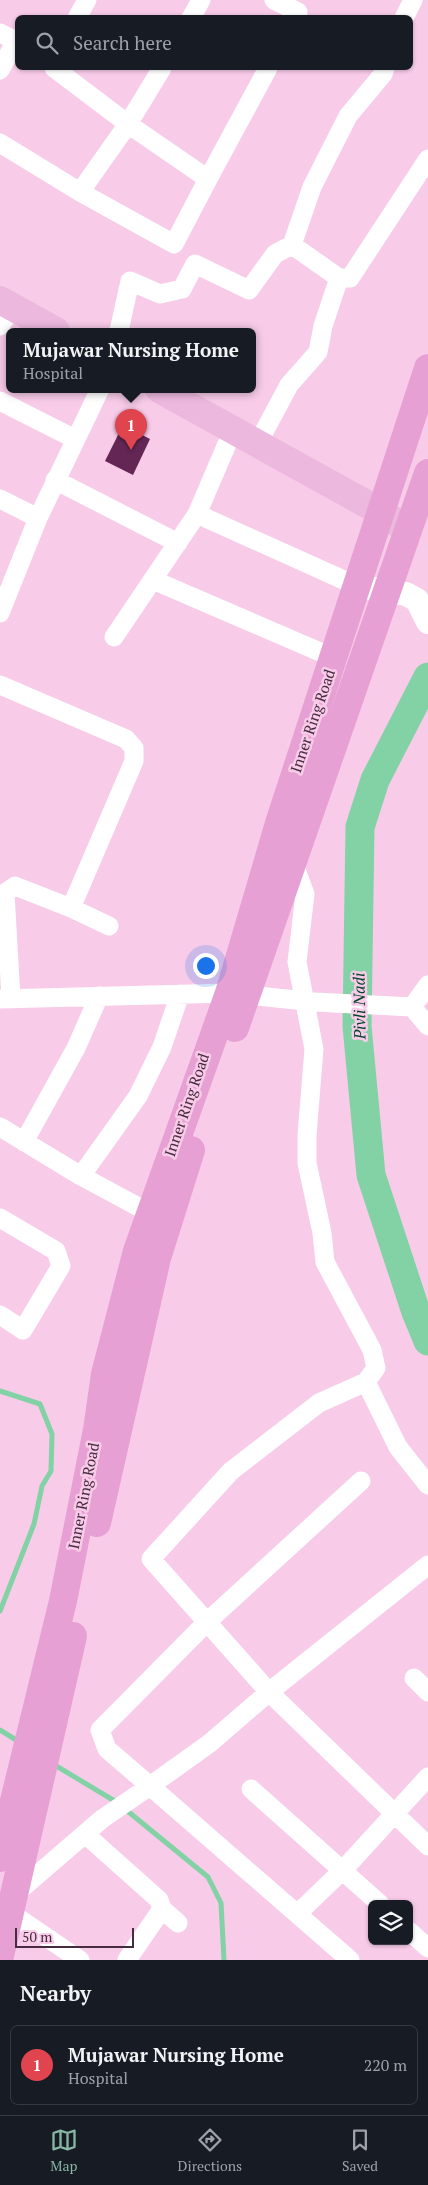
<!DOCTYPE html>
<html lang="en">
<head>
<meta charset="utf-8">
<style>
  :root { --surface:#171b24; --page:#242831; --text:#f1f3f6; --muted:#9ea1a6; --line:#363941; --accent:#87b7a5 }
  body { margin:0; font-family:"PT Serif",serif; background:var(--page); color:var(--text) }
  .controls { position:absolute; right:15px; bottom:15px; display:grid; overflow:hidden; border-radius:8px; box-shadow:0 1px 4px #0004 }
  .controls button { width:45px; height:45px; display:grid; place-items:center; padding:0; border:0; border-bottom:1px solid var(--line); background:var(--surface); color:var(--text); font:25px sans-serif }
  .scale { position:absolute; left:15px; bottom:12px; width:119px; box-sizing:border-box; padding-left:5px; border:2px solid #472b3f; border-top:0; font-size:14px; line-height:18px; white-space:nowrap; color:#472b3f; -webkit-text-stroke:4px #f8cbe9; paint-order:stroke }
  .you { position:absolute; left:205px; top:965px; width:18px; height:18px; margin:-12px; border:4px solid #fff; border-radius:50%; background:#1a73e8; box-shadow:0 0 0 8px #1a73e833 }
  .badge { display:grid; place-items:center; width:32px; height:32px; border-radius:50%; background:var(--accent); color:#fff; font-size:16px; font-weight:700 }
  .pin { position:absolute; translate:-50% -41px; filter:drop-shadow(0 1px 2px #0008) }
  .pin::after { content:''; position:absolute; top:26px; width:18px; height:15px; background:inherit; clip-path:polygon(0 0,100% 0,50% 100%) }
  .popup { position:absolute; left:6px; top:328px; width:250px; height:65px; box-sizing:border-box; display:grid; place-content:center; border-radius:8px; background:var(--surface); filter:drop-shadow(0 1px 4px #0005); font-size:16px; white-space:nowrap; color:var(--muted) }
  .popup b { font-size:19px; color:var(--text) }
  .popup::after { content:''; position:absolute; left:50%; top:100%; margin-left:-10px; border:10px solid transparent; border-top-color:var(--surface) }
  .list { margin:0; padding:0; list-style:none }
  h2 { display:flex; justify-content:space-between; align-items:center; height:65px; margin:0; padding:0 20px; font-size:21px }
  h2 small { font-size:16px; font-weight:400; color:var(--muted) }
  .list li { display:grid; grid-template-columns:32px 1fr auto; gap:15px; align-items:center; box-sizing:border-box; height:80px; margin:0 10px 10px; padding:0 10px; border:1px solid var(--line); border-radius:8px }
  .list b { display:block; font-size:19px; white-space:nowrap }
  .list p { margin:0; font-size:16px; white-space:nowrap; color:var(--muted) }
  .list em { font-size:16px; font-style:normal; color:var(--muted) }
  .icon { flex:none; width:28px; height:28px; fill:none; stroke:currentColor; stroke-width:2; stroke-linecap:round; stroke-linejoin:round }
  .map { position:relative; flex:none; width:428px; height:1960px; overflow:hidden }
  .search { position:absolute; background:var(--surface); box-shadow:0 1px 4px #0004; left:15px; right:15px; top:15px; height:55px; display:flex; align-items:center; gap:12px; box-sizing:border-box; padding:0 18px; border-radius:8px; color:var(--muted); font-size:19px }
  .sheet { height:155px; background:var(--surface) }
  nav { display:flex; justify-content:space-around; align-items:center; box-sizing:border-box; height:70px; border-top:1px solid var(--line); background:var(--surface); font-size:14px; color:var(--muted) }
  nav a { display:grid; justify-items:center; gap:2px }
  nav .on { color:var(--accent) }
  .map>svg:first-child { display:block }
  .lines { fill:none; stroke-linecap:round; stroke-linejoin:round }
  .stream { stroke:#82d2a5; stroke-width:5 }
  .river { stroke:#82d2a5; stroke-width:29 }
  .building { fill:#642755 }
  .minor { stroke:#fff; stroke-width:19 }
  .tertiary { stroke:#fff; stroke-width:24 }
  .primary { stroke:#edb8de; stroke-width:28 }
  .trunk { stroke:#e7a0d3; stroke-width:28 }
  .labels { text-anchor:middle; stroke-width:5; stroke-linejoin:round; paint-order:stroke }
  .street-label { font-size:15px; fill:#472b3f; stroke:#f8cbe9 }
  .water-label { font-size:16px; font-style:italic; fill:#004327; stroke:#f8cbe9 }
</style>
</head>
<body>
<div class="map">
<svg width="428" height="1960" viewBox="0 0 428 1960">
  <rect width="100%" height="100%" fill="#f8cbe9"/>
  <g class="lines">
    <path class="stream" d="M0,1391L40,1404L52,1434L51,1471L42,1486L34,1524L0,1611
      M0,1730L21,1743
      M53,1764L118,1803
      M125,1809L208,1877L221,1903L224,1960"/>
    <path class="river" d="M428,677L375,780L360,827L357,1026L371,1175L416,1312L428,1341"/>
  </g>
  <path class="building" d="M123,425L150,439L133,475L105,461Z"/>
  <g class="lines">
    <path class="minor" d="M274,0L298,12L295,18
      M77,18L87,0
      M191,18L201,0
      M404,18L413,0
      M0,33L16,41L0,70
      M0,143L80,192L174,244L208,179L128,124L54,68
      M208,179L268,68
      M80,192L128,124L162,68
      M339,278H350L428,159
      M0,326L13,307
      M119,331L130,281L160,294L182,289L195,264L249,290L275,254L292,245
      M0,401L75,439
      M258,443L289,385L318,352L323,326L339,278L292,245L312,187L348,116L383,74L385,68
      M55,480L178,543
      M0,499L38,518
      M197,514L233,430
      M153,580L334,658
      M0,613L38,518L100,389
      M114,637L197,514L357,586
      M0,685L126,739L134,748V761L71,908L109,926
      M292,859L305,894L297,962L314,1049L307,1135V1163L322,1233L325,1262L372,1350L376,1368L366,1382L319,1403L231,1471L151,1559L269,1692L428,1846
      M248,995L315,1002L412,1007L428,1026
      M11,998L5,893L15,886L71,908
      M0,999L229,993
      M412,1007L428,985
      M0,1127L81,1176L159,1218
      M24,1142L76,1048L99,996
      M81,1176L138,1096L162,1047L180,994
      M0,1218L56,1251L61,1266L23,1330L0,1315
      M366,1382L398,1447L428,1485
      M414,1678L428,1692
      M251,1789L380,1904
      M85,1834L159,1900L162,1909L178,1923
      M14,1895L102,1819L150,1786L107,1749L100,1730L207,1622L361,1481
      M11,1913L80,1960
      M297,1914L343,1870L428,1777
      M409,1931L428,1948
      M127,1960L162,1909
      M350,1960L150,1786L210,1743L269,1692L428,1565"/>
    <path class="tertiary" d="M357,586L406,594L417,600L428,622"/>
    <path class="primary" d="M0,300L56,331
      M159,389L381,512L407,530"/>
    <path class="trunk" d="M235,1028L428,473
      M97,1523L157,1258L191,1150
      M0,1858L63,1601L97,1430L105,1374L137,1251L229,993L280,820L428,368
      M0,1956L73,1636"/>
  </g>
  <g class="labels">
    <g class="street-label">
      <text transform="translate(313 721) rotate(-71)" y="5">Inner Ring Road</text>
      <text transform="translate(187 1105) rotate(-71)" y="5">Inner Ring Road</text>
      <text transform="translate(84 1496) rotate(-79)" y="5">Inner Ring Road</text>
    </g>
    <g class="water-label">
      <text transform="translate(359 1006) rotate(-91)" y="6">Pivli Nadi</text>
    </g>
  </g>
</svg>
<div class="controls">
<button><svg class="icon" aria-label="layers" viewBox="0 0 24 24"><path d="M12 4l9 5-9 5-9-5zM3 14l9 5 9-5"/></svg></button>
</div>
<div class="scale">50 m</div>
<div class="you"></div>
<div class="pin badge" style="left:131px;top:450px;background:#e0444e">1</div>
<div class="popup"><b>Mujawar Nursing Home</b>Hospital</div>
<div class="search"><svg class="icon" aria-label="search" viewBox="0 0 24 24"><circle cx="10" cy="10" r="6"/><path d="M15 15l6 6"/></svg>Search here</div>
</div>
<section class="sheet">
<h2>Nearby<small></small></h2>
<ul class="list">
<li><span class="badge" style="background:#e0444e">1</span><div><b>Mujawar Nursing Home</b><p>Hospital</p></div><em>220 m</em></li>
</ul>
</section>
<nav>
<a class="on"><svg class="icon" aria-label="map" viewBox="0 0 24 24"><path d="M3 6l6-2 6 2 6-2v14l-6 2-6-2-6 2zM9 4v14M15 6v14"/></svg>Map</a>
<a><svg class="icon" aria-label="directions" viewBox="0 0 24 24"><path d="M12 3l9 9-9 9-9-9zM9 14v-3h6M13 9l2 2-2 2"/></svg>Directions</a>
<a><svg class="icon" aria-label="saved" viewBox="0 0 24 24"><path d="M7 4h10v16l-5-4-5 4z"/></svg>Saved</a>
</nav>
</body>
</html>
